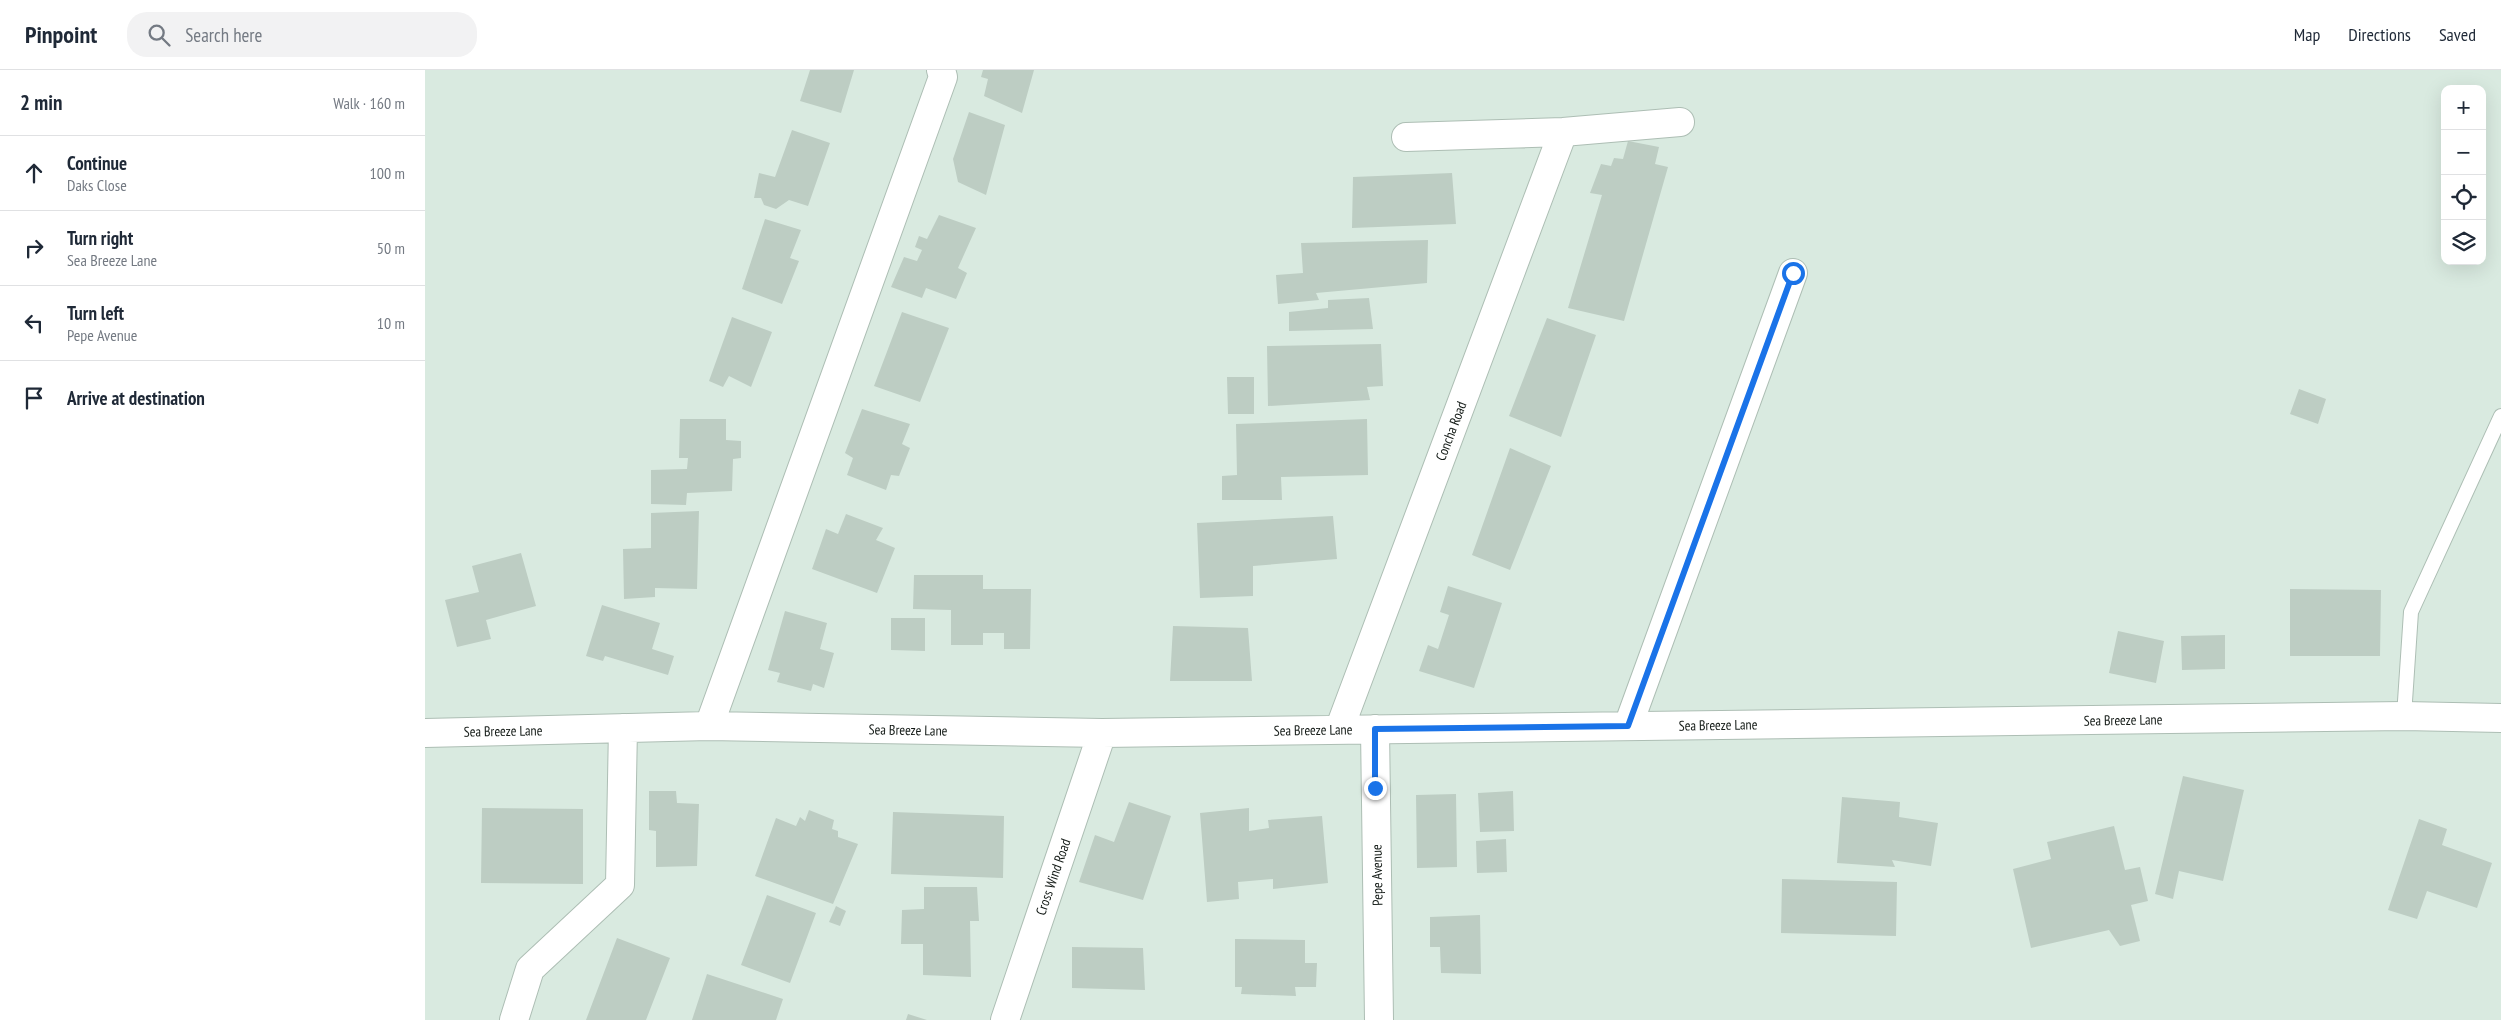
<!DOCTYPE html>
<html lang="en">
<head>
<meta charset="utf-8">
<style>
  :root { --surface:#fff; --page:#f2f2f3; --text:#1f2937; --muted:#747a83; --line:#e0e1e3 }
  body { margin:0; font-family:"PT Sans Narrow",sans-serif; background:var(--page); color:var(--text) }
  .controls { position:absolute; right:15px; top:15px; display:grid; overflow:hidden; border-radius:10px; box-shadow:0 5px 20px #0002 }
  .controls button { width:45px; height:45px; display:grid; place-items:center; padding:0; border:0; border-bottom:1px solid var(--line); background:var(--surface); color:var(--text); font:25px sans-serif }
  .stop { position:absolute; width:15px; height:15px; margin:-11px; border:4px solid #1a73e8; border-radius:50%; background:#fff }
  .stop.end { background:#1a73e8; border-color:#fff; box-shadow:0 1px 5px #0008 }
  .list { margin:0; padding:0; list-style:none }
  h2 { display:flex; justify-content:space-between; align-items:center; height:65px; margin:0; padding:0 20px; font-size:21px }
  h2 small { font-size:16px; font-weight:400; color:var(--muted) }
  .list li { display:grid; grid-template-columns:32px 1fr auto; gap:15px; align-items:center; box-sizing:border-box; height:75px; padding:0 20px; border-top:1px solid var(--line) }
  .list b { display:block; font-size:19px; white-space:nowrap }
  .list p { margin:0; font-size:16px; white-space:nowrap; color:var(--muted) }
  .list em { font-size:16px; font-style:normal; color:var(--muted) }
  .icon { flex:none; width:28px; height:28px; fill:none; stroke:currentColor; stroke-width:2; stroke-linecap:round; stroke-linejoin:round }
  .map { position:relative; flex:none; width:2076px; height:950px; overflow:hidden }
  header { display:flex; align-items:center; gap:30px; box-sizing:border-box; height:70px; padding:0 25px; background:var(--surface); border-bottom:1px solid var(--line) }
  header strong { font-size:24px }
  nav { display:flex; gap:28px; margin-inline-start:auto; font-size:18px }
  .search { width:350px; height:45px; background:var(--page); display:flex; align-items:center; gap:12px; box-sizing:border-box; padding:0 18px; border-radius:20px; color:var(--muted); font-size:19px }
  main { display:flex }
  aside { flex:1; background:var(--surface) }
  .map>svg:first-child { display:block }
  .building { fill:#bdcdc3 }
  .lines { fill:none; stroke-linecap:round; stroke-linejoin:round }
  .lane-casing { stroke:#adbeb4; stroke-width:16 }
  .street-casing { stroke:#adbeb4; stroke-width:30 }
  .lane { stroke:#fff; stroke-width:14 }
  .street { stroke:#fff; stroke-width:28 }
  .route { stroke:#1a73e8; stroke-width:6 }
  .labels { text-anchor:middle; stroke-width:5; stroke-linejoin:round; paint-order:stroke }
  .street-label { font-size:14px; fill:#131a16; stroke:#fff }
</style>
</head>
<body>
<header>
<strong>Pinpoint</strong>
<div class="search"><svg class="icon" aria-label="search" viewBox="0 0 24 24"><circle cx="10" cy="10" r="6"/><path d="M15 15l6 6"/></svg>Search here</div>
<nav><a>Map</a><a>Directions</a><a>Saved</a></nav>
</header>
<main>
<aside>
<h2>2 min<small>Walk · 160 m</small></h2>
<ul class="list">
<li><svg class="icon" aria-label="ahead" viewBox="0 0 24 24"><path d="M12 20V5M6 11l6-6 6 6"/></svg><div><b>Continue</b><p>Daks Close</p></div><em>100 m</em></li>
<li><svg class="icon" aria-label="right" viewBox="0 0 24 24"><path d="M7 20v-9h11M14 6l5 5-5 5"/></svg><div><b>Turn right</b><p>Sea Breeze Lane</p></div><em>50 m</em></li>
<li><svg class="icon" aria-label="left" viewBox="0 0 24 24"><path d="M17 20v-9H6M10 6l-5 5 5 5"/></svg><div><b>Turn left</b><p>Pepe Avenue</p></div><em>10 m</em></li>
<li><svg class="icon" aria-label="arrive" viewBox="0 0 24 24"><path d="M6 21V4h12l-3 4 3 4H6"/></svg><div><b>Arrive at destination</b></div></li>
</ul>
</aside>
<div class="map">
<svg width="2076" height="950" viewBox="0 0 2076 950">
  <rect width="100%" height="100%" fill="#d9eae0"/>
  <path class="building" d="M385,0H429L416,43L375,31Z
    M558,0H609L597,43L559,26L563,9L556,7Z
    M544,42L580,55L561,125L533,112L528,89Z
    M367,60L405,73L383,136L364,130L351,139L339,135L336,128H329L334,103L350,107Z
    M1203,71L1234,77L1230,94L1243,97L1199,251L1143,238L1177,125L1165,123L1176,94L1186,96L1189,88L1198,89Z
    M1027,103L1031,154L927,158L928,107Z
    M514,145L551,158L533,198L542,203L531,229L501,218L497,228L466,217L479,187L492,191L497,180L490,177L494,166L502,169Z
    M340,149L376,160L365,188L374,191L357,234L317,219Z
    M1003,170L1002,213L891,223L894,230L853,234L851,205L878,203L876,173Z
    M944,228L948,259L864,261V242L903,238V230Z
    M477,242L524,258L495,332L449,316Z
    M307,247L347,262L326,317L304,306L298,317L284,311Z
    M1122,248L1171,265L1136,367L1084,346Z
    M956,274L958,316L942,317L945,330L843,336L842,276Z
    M802,307H829V344H803Z
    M1874,319L1901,329L1893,354L1865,344Z
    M437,339L485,354L477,374L485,378L474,406L466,405L461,420L422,405L428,388L420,383Z
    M255,349H301V370L316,371V388L308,389L307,421L262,423L261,435L226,434V400L262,399L263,388H254Z
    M942,349L943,405L856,407L857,430H797V406L812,405L811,354Z
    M1085,378L1126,396L1085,500L1047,485Z
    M274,441L272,519L230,518V527L199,529L198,479L226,478V443Z
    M421,444L458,458L451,470L470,478L452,523L387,499L401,459L413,464Z
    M908,446L912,489L828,496V526L775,528L772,453Z
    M96,483L111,536L61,550L66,569L32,577L20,530L54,522L47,496Z
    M489,505H558V519H606L605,579H579V563H558V575H526V540L488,539Z
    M1023,516L1077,533L1049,618L994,601L1003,575L1013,579L1024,545L1015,542Z
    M1865,519L1956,520L1955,586H1865Z
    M177,535L235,553L227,579L249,586L243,605L180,586L178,591L161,586Z
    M360,541L402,553L395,579L409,583L399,618L388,614L386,621L352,612L355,603L343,600Z
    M466,548H500V581L466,580Z
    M748,556L823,558L827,611H745Z
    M1693,561L1739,571L1731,613L1684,603Z
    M1800,565V599L1757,600L1756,566Z
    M1758,706L1819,720L1798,811L1754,801L1748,829L1730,824Z
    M224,721H251L252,733L274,734L272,796L231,797V761L224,760Z
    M1088,721L1089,761L1055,762L1053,723Z
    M1031,724L1032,797L992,798L991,725Z
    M1417,727L1475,732L1474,747L1513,753L1506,796L1467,790L1470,797L1412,793Z
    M704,732L746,746L718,830L654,812L670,765L689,772Z
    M57,738L158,739V814L56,813Z
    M824,738V761L844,758L843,750L897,746L903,813L848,819V809L813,812L814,829L782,832L775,743Z
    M384,740L409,750L407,759L413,761V767L433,774L408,834L330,806L351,748L371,756L375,747L380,751Z
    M468,742L579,746L578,808L466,804Z
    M1994,749L2022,759L2017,775L2067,793L2052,838L2002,821L1992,849L1963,840Z
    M1689,756L1700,800L1715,797L1723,831L1706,835L1715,871L1695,876L1684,860L1606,878L1588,799L1626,789L1622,772Z
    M1081,769L1082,802L1052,803L1051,771Z
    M1357,809L1472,812L1471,866L1356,863Z
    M499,817H552L554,851H545L546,907L498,905V874H476L477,840L499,839Z
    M342,825L391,843L365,913L316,895Z
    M411,836L421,841L415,856L404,852Z
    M1055,845L1056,904L1016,903L1015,877H1005V847Z
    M192,868L245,888L221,950H161Z
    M810,869L880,870V893H892L891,917H870L871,926L816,924L817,917H810Z
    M647,877L718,878L720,920L647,918Z
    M282,904L358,929L351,950H267Z
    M483,944L502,950H481Z"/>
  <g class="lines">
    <g class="lane-casing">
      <path id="lane" d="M1979,646L1986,542L2076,346"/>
    </g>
    <g class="street-casing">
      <path id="street" d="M981,67L1138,62L1255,52
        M284,656L518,7L516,0
        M1203,656L1368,203
        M950,659L954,950
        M914,660L1138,62
        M0,663L284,656L677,663L1979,646L2076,648
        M89,950L105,899L195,815L198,658
        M580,950L677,663"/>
    </g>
    <use href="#lane" class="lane"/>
    <use href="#street" class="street"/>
  </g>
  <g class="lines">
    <path class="route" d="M950,718V659L1203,656L1368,203"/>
  </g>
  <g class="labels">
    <g class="street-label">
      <text transform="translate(1026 361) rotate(-69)" y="5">Concha Road</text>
      <text transform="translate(1698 650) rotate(-1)" y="5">Sea Breeze Lane</text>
      <text transform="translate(1293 655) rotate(-1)" y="5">Sea Breeze Lane</text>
      <text transform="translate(483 660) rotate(1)" y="5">Sea Breeze Lane</text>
      <text transform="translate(888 660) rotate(-1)" y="5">Sea Breeze Lane</text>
      <text transform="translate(78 661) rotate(-1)" y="5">Sea Breeze Lane</text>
      <text transform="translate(952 805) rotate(-91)" y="5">Pepe Avenue</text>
      <text transform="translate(628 807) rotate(-71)" y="5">Cross Wind Road</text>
    </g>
  </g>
</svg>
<div class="controls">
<button>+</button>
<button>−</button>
<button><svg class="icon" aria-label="locate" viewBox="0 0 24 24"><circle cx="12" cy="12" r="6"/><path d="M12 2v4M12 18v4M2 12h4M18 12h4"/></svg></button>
<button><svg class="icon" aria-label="layers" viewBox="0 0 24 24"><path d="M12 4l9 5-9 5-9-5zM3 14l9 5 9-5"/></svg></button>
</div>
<div class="stop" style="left:1368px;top:203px"></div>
<div class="stop end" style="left:950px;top:718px"></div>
</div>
</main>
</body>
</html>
